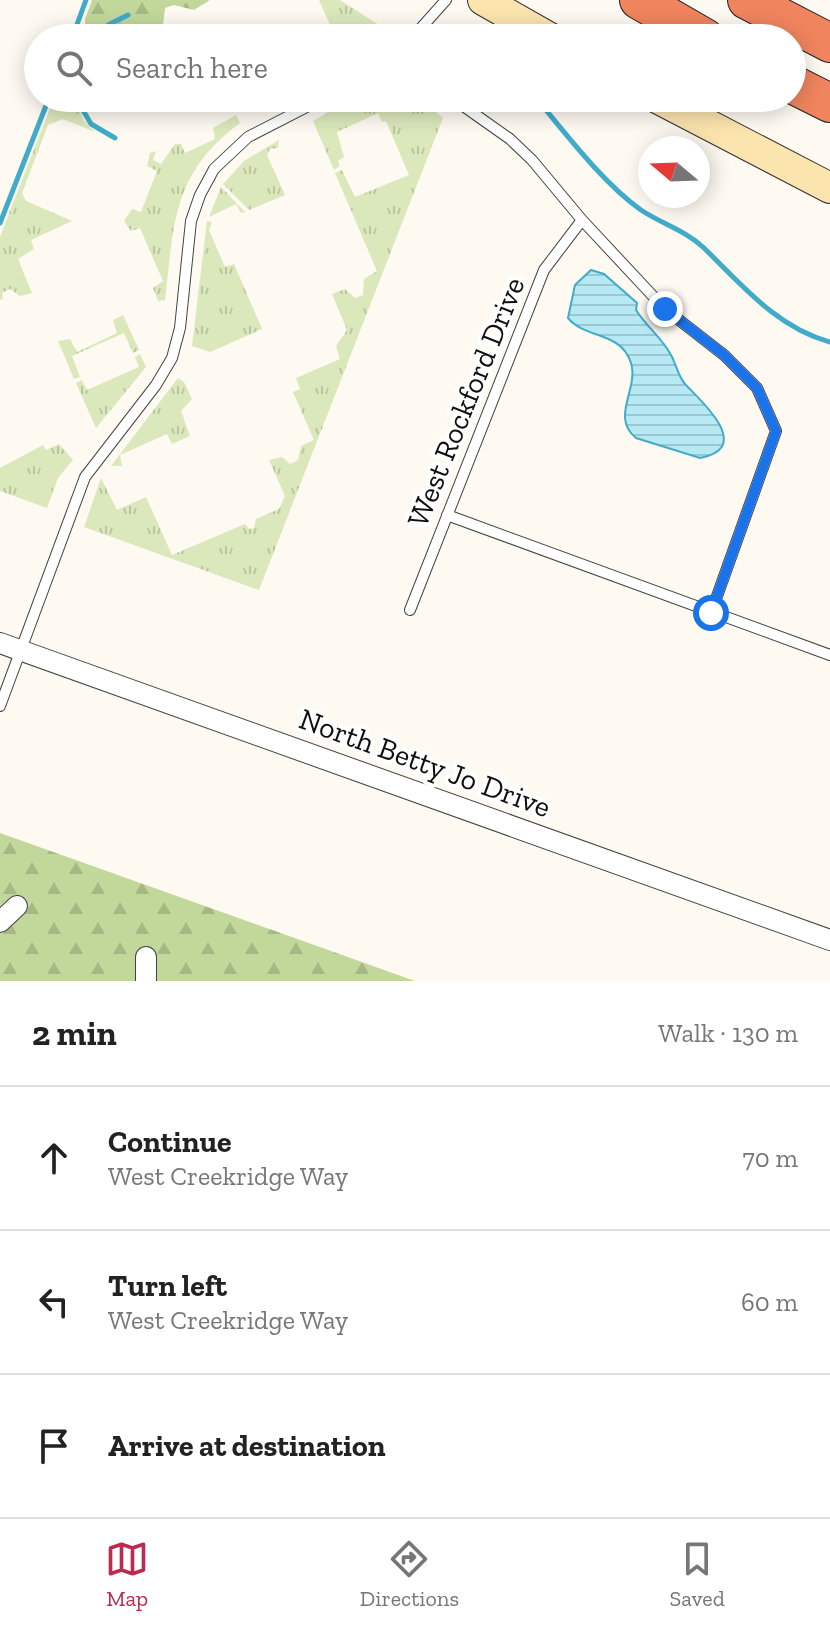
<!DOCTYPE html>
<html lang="en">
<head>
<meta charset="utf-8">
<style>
  :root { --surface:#fff; --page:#f2f2f2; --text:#222; --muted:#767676; --line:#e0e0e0; --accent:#ba2b4d }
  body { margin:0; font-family:"Zilla Slab",serif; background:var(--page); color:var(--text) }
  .compass { position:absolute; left:638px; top:136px; width:72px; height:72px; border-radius:50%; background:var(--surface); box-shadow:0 4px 20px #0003; rotate:289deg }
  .stop { position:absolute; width:24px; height:24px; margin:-18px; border:6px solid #1a73e8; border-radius:50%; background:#fff }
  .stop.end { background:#1a73e8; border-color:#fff; box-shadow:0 2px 8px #0008 }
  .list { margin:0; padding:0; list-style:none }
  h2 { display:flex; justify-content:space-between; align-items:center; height:104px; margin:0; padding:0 32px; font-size:34px }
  h2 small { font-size:26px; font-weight:400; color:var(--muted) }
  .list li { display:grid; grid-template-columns:52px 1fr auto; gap:24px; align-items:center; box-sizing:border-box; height:144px; padding:0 32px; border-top:2px solid var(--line) }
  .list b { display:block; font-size:30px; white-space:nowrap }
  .list p { margin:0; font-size:26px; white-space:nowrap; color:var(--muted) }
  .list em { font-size:26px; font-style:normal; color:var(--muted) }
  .icon { flex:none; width:44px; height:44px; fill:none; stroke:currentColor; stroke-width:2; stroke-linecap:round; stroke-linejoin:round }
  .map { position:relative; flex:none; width:830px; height:981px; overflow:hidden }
  .search { position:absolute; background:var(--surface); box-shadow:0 4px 20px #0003; left:24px; right:24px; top:24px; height:88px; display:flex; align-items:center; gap:20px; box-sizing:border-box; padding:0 28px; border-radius:44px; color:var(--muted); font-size:30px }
  .sheet { height:536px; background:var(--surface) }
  nav { display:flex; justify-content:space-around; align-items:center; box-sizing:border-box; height:112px; border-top:2px solid var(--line); background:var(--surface); font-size:22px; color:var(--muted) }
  nav a { display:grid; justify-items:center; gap:4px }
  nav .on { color:var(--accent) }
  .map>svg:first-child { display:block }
  .grass { fill:url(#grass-tufts) }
  .forest { fill:url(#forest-firs) }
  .water { fill:url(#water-rules); stroke:#40acc9; stroke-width:2 }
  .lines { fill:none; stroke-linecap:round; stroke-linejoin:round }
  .stream { stroke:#40acc9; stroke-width:5 }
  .lane-casing { stroke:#424242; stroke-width:12 }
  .street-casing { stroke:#424242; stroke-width:22 }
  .secondary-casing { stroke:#313131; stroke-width:32 }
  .highway-casing { stroke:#202020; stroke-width:40 }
  .lane { stroke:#fff; stroke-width:10 }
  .street { stroke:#fff; stroke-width:20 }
  .secondary { stroke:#fce4ae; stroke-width:30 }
  .highway { stroke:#ef845e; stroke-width:38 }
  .route { stroke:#1a73e8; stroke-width:10 }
  .labels { text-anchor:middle; stroke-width:8; stroke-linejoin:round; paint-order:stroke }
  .street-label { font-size:30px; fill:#0f0f0f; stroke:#fff }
</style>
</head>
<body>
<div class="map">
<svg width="830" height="981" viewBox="0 0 830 981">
  <defs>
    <pattern id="grass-tufts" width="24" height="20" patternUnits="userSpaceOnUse" patternTransform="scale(2)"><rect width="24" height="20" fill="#dbe8bb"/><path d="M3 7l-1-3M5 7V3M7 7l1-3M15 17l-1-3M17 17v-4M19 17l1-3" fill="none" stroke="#bbc6a0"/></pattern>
    <pattern id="forest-firs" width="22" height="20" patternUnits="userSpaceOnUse" patternTransform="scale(2)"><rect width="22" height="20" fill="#c2d89b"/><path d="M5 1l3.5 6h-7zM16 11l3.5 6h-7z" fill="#a6b884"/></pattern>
    <pattern id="water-rules" width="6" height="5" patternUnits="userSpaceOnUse" patternTransform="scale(2)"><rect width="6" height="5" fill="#b7e9f4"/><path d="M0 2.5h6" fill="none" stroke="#9cc7d0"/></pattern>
  </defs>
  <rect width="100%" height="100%" fill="#fef9f1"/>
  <path class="grass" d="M319,0H340L379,25L369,38H331L334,34Z
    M54,98H74L84,121L95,132L63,119L48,125L22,193L26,201L72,221L31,240L34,249L18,259L32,293L20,296L10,289L2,293L3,300L0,299V237Z
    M353,98H420L443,118L259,590L84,527L101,478L117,510L146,497L172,555L245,524L249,529L254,528L256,519L279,509L285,496L269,460L282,457L290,464L298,460L301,446L314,440L293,392L300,389L296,378L340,359L336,346L347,330L332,294L345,289L355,298L363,295L364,279L377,271L335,173L342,170L355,197L409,175L386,121L382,122L378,113L337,132L344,157L338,161L340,166L334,170L313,121Z
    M236,115L240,123C172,173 174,224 165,300L158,301L153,288L163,281L140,228L131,231L124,221L132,209L141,212L157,171L147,166L150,153L156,151L153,160L161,164L175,144H181L185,153L215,139L213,128Z
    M279,140L278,148L270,149L267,155L285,195L249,210L223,184L244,161Z
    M221,187L245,212L241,213L236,204L209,217Z
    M207,221L212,222L209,230L225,267L234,264L262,329L210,352L192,346Z
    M123,315L139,350L133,353L124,333L72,356L80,377L74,379L58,341L70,339L77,352L117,333L113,320Z
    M140,354L146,367L96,428L76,383L82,380L87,390L139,367L135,357Z
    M178,378L184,382L192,399L181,411L190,436L172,444L167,434L120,455L122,466H111Z
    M59,444L73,460L58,478L47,508L0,491V468L43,445L46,450Z"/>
  <path class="forest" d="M92,0H210L194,10L174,5L165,8L162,33L150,38H85V19Z
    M0,833L415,981H0Z"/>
  <path class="water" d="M591,270L604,274L637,303L636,310C646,326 662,338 671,355C676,364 678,376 685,384C700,400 755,448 700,458L636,438C610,417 639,389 631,363C621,331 585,339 568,318L575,285Z"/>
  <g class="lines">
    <path class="stream" d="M458,32L465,38
      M72,38L86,0
      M96,38L108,25L128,15
      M76,98L91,124L115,138
      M536,98C566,134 603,183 641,210C662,224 685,230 704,248C741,284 777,328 830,342
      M0,223L49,98"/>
    <g class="lane-casing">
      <path id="lane" d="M412,38L446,0
        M452,98L510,139L532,160L582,220L665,309L724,355L757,388L776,431L711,613
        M447,515L830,655
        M410,610L544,270L582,220
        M0,706L85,477L156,385L172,358L180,328L191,221L200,195L214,169L248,137L324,98"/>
    </g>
    <g class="street-casing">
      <path id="street" d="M0,643L830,940
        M0,922L17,906
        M146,981V957"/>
    </g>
    <g class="secondary-casing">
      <path id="secondary" d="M483,0L550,38
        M657,98L830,188"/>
    </g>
    <g class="highway-casing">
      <path id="highway" d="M639,0L705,38
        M747,0L830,43
        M792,84L830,103"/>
    </g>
    <use href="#lane" class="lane"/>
    <use href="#street" class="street"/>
    <use href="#secondary" class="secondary"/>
    <use href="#highway" class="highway"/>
  </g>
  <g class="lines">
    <path class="route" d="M665,309L724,355L757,388L776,431L711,613"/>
  </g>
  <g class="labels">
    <g class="street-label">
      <text transform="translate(466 402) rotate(-68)" y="10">West Rockford Drive</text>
      <text transform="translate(425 763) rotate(20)" y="10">North Betty Jo Drive</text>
    </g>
  </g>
</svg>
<svg class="compass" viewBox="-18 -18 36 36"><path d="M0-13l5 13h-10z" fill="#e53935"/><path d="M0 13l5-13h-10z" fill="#767676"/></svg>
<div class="stop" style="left:711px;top:613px"></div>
<div class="stop end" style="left:665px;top:309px"></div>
<div class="search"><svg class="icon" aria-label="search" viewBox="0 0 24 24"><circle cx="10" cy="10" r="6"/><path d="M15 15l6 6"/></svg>Search here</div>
</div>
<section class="sheet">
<h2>2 min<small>Walk · 130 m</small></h2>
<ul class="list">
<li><svg class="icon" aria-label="ahead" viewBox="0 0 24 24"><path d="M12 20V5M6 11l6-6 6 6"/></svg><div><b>Continue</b><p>West Creekridge Way</p></div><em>70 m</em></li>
<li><svg class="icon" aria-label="left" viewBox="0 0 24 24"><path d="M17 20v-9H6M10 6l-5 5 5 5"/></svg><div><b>Turn left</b><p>West Creekridge Way</p></div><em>60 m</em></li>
<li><svg class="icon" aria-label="arrive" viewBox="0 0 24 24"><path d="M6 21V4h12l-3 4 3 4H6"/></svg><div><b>Arrive at destination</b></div></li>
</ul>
</section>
<nav>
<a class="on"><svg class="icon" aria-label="map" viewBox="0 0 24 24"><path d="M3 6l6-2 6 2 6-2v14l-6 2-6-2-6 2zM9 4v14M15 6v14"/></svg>Map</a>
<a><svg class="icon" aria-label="directions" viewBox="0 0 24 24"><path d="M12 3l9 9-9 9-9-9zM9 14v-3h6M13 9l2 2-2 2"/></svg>Directions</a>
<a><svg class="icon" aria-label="saved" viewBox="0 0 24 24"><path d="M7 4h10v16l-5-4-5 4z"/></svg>Saved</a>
</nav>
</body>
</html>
